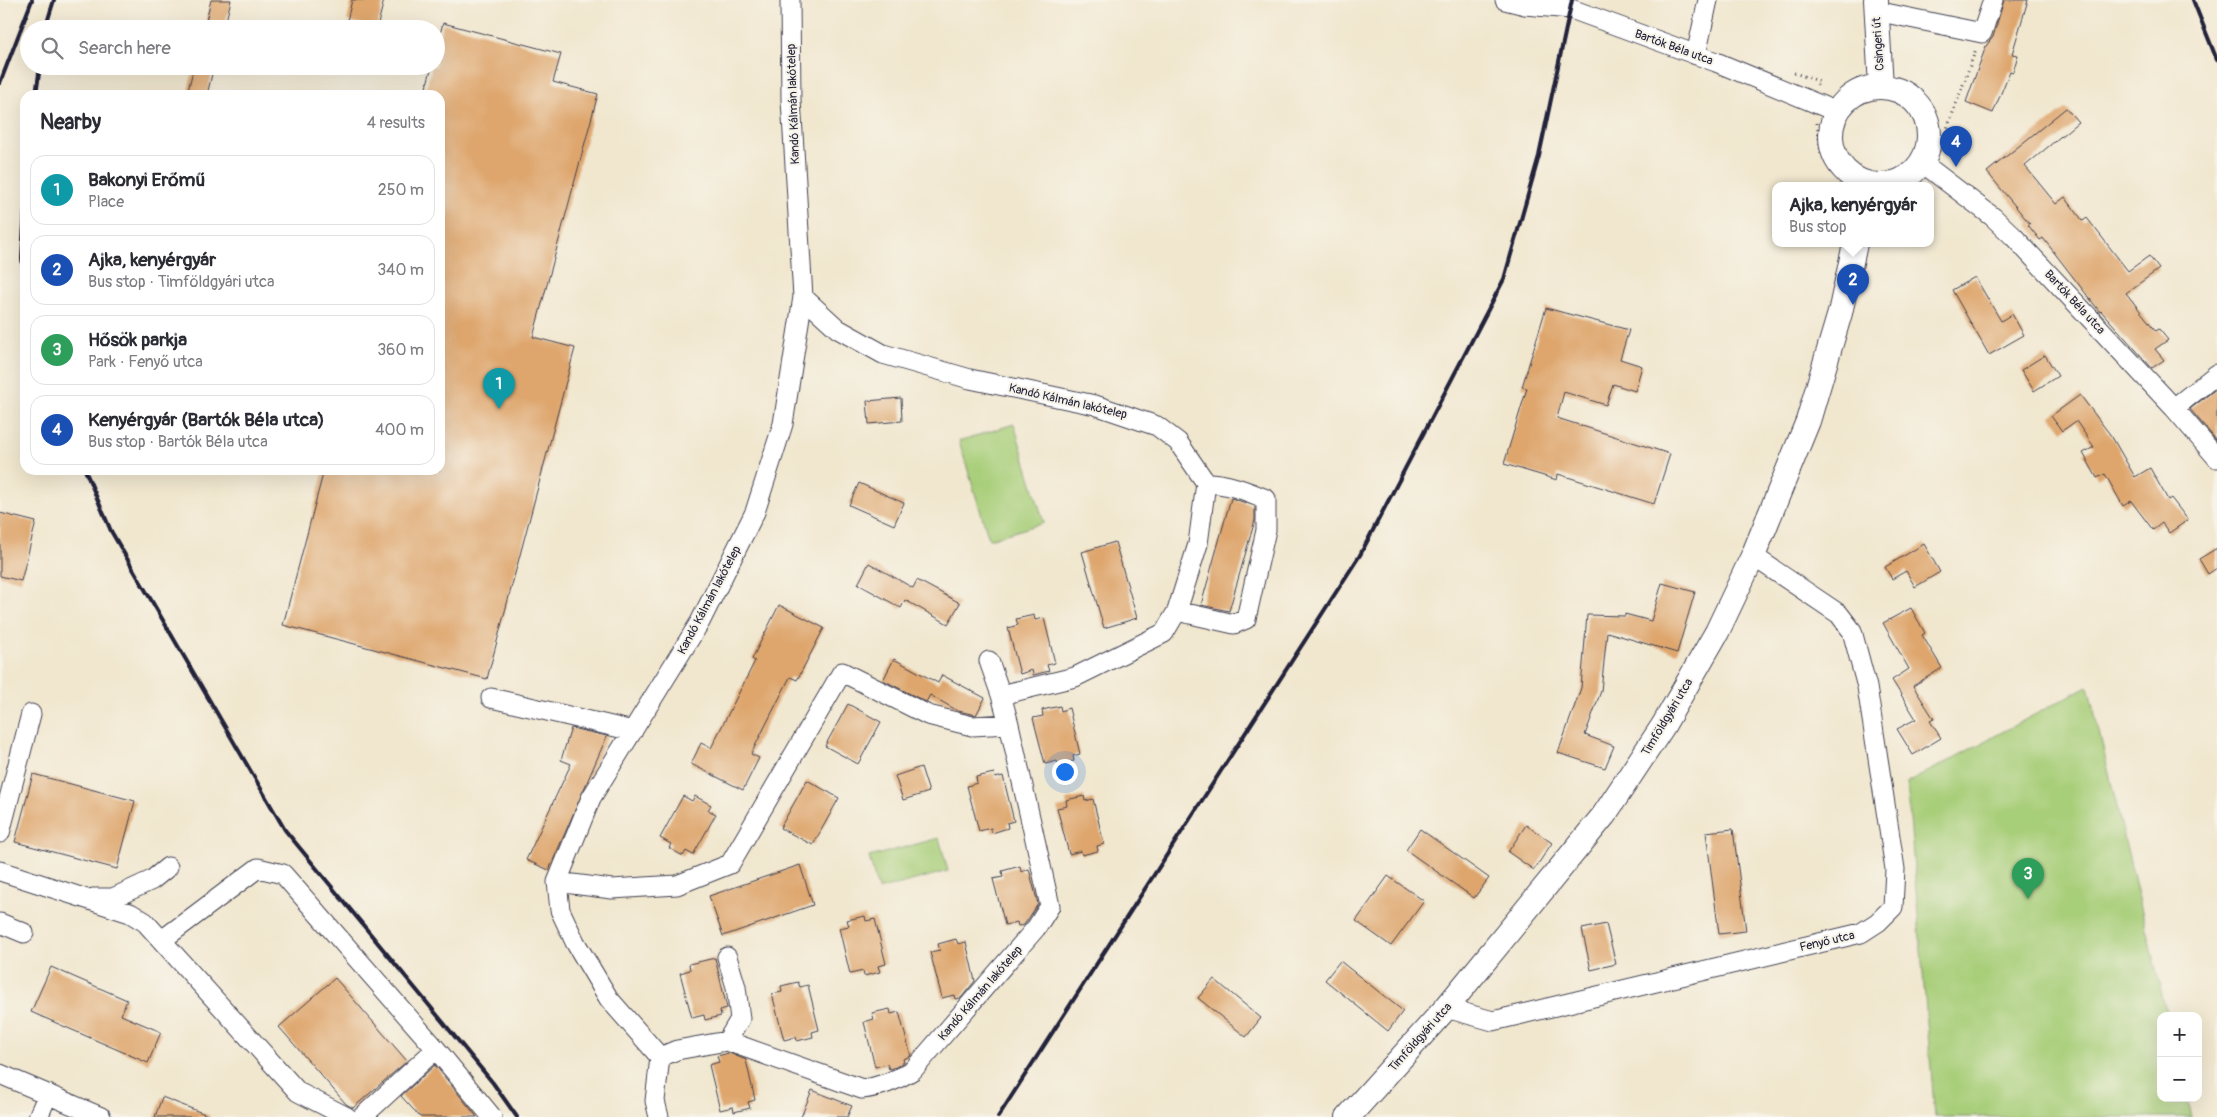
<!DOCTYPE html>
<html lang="en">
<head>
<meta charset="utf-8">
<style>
  :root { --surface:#fff; --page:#f7f7f7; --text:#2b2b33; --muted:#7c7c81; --line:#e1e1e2; --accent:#1f6fb2 }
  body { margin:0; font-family:Pangolin,sans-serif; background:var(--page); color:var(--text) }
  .controls { position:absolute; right:15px; bottom:15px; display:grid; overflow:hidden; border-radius:10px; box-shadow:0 5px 20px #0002 }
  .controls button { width:45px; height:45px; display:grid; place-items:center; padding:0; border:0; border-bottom:1px solid var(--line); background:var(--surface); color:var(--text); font:25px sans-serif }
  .you { position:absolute; left:1064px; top:771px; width:18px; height:18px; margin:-12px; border:4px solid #fff; border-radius:50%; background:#1a73e8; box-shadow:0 0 0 8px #1a73e833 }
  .badge { display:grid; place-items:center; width:32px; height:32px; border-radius:50%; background:var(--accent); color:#fff; font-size:16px; font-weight:700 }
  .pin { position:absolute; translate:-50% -41px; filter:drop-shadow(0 1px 2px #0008) }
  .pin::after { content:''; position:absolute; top:26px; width:18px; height:15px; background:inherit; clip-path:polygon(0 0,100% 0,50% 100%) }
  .popup { position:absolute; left:1772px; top:182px; width:162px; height:65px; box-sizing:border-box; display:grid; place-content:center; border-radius:10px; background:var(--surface); filter:drop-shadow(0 1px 4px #0005); font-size:16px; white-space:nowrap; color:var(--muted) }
  .popup b { font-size:19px; color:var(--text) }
  .popup::after { content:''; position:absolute; left:50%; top:100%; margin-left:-10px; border:10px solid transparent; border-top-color:var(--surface) }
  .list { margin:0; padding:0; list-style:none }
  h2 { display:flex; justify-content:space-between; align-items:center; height:65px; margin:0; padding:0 20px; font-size:21px }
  h2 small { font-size:16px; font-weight:400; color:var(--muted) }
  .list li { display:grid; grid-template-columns:32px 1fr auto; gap:15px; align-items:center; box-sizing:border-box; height:70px; margin:0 10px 10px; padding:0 10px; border:1px solid var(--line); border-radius:15px }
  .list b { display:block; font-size:19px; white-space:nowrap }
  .list p { margin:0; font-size:16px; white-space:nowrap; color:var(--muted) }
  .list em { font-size:16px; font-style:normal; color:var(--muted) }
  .icon { flex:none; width:28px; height:28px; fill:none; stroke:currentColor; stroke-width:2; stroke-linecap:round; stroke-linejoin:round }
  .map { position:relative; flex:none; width:2217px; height:1117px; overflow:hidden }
  .search { position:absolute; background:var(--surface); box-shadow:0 5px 20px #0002; left:20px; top:20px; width:425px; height:55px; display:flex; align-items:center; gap:12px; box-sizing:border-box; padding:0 18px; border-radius:28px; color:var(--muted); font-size:19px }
  .panel { position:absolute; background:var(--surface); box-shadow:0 5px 20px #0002; left:20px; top:90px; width:425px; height:385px; border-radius:15px }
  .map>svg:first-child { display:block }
  .green { fill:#a7ce78; stroke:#64785a }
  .building { fill:#dea66d }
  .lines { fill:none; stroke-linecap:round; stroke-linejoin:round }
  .minor-casing { stroke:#414051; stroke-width:21 }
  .major-casing { stroke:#414051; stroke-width:26 }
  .path { stroke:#414051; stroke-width:3; stroke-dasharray:1 4; stroke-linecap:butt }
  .minor { stroke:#fff; stroke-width:19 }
  .major { stroke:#fff; stroke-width:24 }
  .rail { stroke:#22223b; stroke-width:4 }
  .labels { text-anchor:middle; stroke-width:4; stroke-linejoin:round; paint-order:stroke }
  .street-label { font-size:12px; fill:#22223b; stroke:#f7f3e8 }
</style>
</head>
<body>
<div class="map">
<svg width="2217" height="1117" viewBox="0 0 2217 1117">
  <rect width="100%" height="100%" fill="#f7f3e8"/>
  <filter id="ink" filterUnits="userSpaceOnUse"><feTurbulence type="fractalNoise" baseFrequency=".02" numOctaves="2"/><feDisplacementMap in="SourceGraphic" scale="10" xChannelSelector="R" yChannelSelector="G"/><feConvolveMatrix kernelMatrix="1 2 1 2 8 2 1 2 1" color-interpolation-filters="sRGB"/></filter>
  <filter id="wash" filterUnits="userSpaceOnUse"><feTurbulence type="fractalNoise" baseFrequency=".0096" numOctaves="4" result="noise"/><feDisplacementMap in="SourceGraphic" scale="20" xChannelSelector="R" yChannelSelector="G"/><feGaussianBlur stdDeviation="1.12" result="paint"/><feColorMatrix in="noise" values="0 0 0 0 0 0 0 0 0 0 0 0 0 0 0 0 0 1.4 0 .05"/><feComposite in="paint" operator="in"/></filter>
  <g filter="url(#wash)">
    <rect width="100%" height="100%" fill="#f1e7cf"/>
    <path class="green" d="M1014,424L1044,523L989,539L959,441Z
      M2088,686L2167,1016H2161V1098H2187L2192,1117H1935L1907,783Z
      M939,838L948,871L878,890L869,857Z"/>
    <g id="blocks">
      <path class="building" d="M211,0H231L224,29H204Z
        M352,0H384L377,28L347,21Z
        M2004,0H2028L2012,54L2018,55L2013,72L2010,71L1993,113L1966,102L1986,46L1993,37Z
        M443,23L561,54L553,82L598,94L533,337L575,348L487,679L283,625L324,470H440V95H424L432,66H436V49Z
        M194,66H214L207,95H187Z
        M2066,108L2078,122L2025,166L2056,204L2065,197L2083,221L2087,218L2128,271L2149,256L2159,269L2126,293L2156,331L2159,329L2168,340L2155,349L2164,360L2152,368L2101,311L2100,312L2043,238L2040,240L2028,225L2030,224L1987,172Z
        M1975,277L2001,321L2012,314L2024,335L1989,355L1952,290Z
        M1546,308L1629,330L1620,359L1642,366L1635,391L1613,384L1606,405L1564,392L1557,418L1670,454L1654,504L1558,474L1557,480L1504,464L1527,388L1522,387Z
        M2045,355L2058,376L2034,391L2021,370Z
        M2217,388V441L2190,409Z
        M2080,395L2112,437L2135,477L2150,468L2168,500L2171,498L2188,520L2169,533L2162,523L2153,530L2131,501L2123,506L2105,474L2097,478L2083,453L2094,447L2076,421L2062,431L2051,416Z
        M901,398L902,421L869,424L867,401Z
        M859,483L904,503L894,525L849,505Z
        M1231,498L1255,506V520L1229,611L1201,605Z
        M0,513L36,522L21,581L0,576Z
        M1115,542L1137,618L1104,628L1082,552Z
        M1924,544L1940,572L1915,587L1906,571L1892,579L1885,567Z
        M2217,548V568L2208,574L2199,559Z
        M869,563L913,588L917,580L960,603L948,624L905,600L901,608L858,584Z
        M1662,583L1695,592L1677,653L1607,632L1601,691L1585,735L1614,746L1605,768L1558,753L1581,688L1587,615L1625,616V614L1651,621Z
        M779,605L824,628L797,680L790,677L751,754L759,758L743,790L691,764L701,743L711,748L755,661L752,659Z
        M1911,608L1925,633L1922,635L1942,668L1913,686L1934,719L1930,721L1941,738L1913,755L1897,729L1916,719L1892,680L1909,669L1883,623Z
        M1034,615L1035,620L1044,618L1055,663L1047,665L1049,671L1033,675L1032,670L1020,674L1008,628L1018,625L1016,619Z
        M894,659L938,683L942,675L985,698L976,715L958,711L930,695L926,702L883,680Z
        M848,704L881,722L858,764L825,746Z
        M1060,706L1061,711L1069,708L1080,754L1073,756L1074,761L1058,765L1057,761L1045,764L1033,718L1043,716L1042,710Z
        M571,728L607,736L549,870L526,860L571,764L561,760Z
        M921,767L929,792L903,800L895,776Z
        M994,773L995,778L1003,776L1014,821L1007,823L1008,828L992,833L991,828L979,831L967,786L977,783L976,777Z
        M33,774L135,801L117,869L15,842Z
        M807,780L839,798L813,845L780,828Z
        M683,796L692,801L695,796L711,805L708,810L716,814L693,855L686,851L683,856L669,848L671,844L660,838Z
        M1084,796L1085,801L1093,799L1104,844L1097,846L1098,851L1082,855L1081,851L1069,854L1057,808L1067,806L1066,800Z
        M1526,825L1552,843L1534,870L1508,852Z
        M1420,829L1489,878L1474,898L1406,850Z
        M1733,829L1746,931L1719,934L1706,832Z
        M800,865L813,905L723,936L709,896Z
        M1020,866L1021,872L1029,869L1038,904L1024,925L1018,926L1017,922L1005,925L993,879L1003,877L1002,871Z
        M1388,876L1424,901L1391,946L1356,921Z
        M865,916L866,921L875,919L886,964L878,966L880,972L864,976L863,971L850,974L839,928L849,926L847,920Z
        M1606,924L1616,964L1591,970L1582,929Z
        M956,939L958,944L966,942L975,981L961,998L955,999L954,995L942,998L930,952L940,950L938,944Z
        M715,958L727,1008L720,1010L721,1016L705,1020L704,1015L692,1018L680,973L690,970L689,964Z
        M1340,961L1403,1011L1388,1031L1325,980Z
        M51,967L127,1000L121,1015L161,1032L148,1063L31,1012Z
        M335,978L407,1061L353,1108L346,1104L279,1027Z
        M1214,979L1261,1018L1246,1037L1198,998Z
        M798,982L800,987L808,985L819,1030L812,1032L813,1037L797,1041L796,1037L784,1040L772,994L782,992L781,986Z
        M890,1009L891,1014L899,1012L911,1056L903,1059L904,1062L896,1067L889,1069L887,1064L875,1067L864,1022L874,1019L872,1013Z
        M729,1053L746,1060L755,1100L748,1102L750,1108L734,1112L733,1107L720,1110L709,1065L719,1062L717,1056Z
        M435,1065L477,1117H420L401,1096Z
        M812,1090L852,1106L847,1117H801Z
        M162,1097L210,1116V1117H155Z"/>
    </g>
  </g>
  <g filter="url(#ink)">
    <use href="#blocks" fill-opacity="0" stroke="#414051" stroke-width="1"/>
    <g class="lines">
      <g class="minor-casing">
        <path id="minor" d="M1505,0L1525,5L1571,9L1716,62L1837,112
          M1876,11L1982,33L1993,0
          M1696,55L1708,0
          M1924,158L1929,168L1993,217L2014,237L2174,408L2217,458
          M2174,408L2217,374
          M1177,611L1234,624L1246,619L1266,530V499C1247,491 1227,483 1206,483
          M989,661L1001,695
          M491,698L633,731
          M0,833L31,714
          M0,871L130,913L145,922L298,1092L347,1117
          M557,882L612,889L677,885L730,864L842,672L928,715L972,726L1009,724
          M93,898H113L152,880L168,867
          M0,923L24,933
          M162,940L258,868L283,874L436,1049L492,1117
          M727,957L736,987L740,1019L727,1041
          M1446,1008L1493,1021L1861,933L1878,922L1893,907L1895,869L1867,687L1852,631L1839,614L1753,556
          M660,1057L677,1050L727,1041L862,1089C882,1087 897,1080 913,1070L1036,928L1050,906L1009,724L1001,695L1075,677L1164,633L1177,611L1198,544L1206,483L1178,442L1157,426L1095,405L970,379L883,354L838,329L803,297
          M0,1074L101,1117
          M38,1117L48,1094
          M362,1117L436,1049
          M659,1117L655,1101L660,1057L609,999L575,942L560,910L557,882L591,798L700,622L755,512L783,424L803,297L791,100L790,0"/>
      </g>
      <g class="major-casing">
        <path id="major" d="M1876,0L1881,87
          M1831 136a49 49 0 1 1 98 0a49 49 0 1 1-98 0Z
          M1348,1117L1446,1008L1604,815L1663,726L1717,632L1753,556L1808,421L1840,313L1855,244"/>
      </g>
      <path class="path" d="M1794,73L1819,81L1817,85
        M1817,123L1821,154L1841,183V186
        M1939,151L1976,49"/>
      <use href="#minor" class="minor"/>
      <use href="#major" class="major"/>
      <path class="rail" d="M2193,0L2217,60
        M45,29L54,0
        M0,83L32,0
        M36,95L40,66
        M25,208L22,258L25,283
        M85,470L111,531L285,830L493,1083L517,1117
        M998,1117L1360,555L1504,279L1539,156L1572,0"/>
    </g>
  </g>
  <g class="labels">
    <g class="street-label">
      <text transform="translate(1878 44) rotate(-94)" y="4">Csingeri út</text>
      <text transform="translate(1674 47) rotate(20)" y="4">Bartók Béla utca</text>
      <text transform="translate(793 104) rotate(-92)" y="4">Kandó Kálmán lakótelep</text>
      <text transform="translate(2075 302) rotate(47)" y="4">Bartók Béla utca</text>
      <text transform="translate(1068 401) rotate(13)" y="4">Kandó Kálmán lakótelep</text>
      <text transform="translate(709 600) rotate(-62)" y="4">Kandó Kálmán lakótelep</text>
      <text transform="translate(1667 717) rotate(-59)" y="4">Timföldgyári utca</text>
      <text transform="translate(1827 941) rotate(-13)" y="4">Fenyő utca</text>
      <text transform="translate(980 993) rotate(-49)" y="4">Kandó Kálmán lakótelep</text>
      <text transform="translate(1420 1037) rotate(-48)" y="4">Timföldgyári utca</text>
    </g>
  </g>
</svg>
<div class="controls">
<button>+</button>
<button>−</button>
</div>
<div class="you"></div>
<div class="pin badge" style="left:499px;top:409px;background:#0f9aa8">1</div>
<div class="pin badge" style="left:1853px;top:305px;background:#1a4fb4">2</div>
<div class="popup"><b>Ajka, kenyérgyár</b>Bus stop</div>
<div class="pin badge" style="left:2028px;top:899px;background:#2e9e5b">3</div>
<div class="pin badge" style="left:1956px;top:167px;background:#1a4fb4">4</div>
<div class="search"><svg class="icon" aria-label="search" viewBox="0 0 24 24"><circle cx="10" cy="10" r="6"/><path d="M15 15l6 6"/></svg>Search here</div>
<section class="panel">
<h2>Nearby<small>4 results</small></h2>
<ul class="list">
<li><span class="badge" style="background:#0f9aa8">1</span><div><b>Bakonyi Erőmű</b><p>Place</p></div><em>250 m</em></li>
<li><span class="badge" style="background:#1a4fb4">2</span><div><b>Ajka, kenyérgyár</b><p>Bus stop · Timföldgyári utca</p></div><em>340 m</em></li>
<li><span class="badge" style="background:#2e9e5b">3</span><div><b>Hősök parkja</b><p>Park · Fenyő utca</p></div><em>360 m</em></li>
<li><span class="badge" style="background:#1a4fb4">4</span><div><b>Kenyérgyár (Bartók Béla utca)</b><p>Bus stop · Bartók Béla utca</p></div><em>400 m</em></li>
</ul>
</section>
</div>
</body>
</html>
